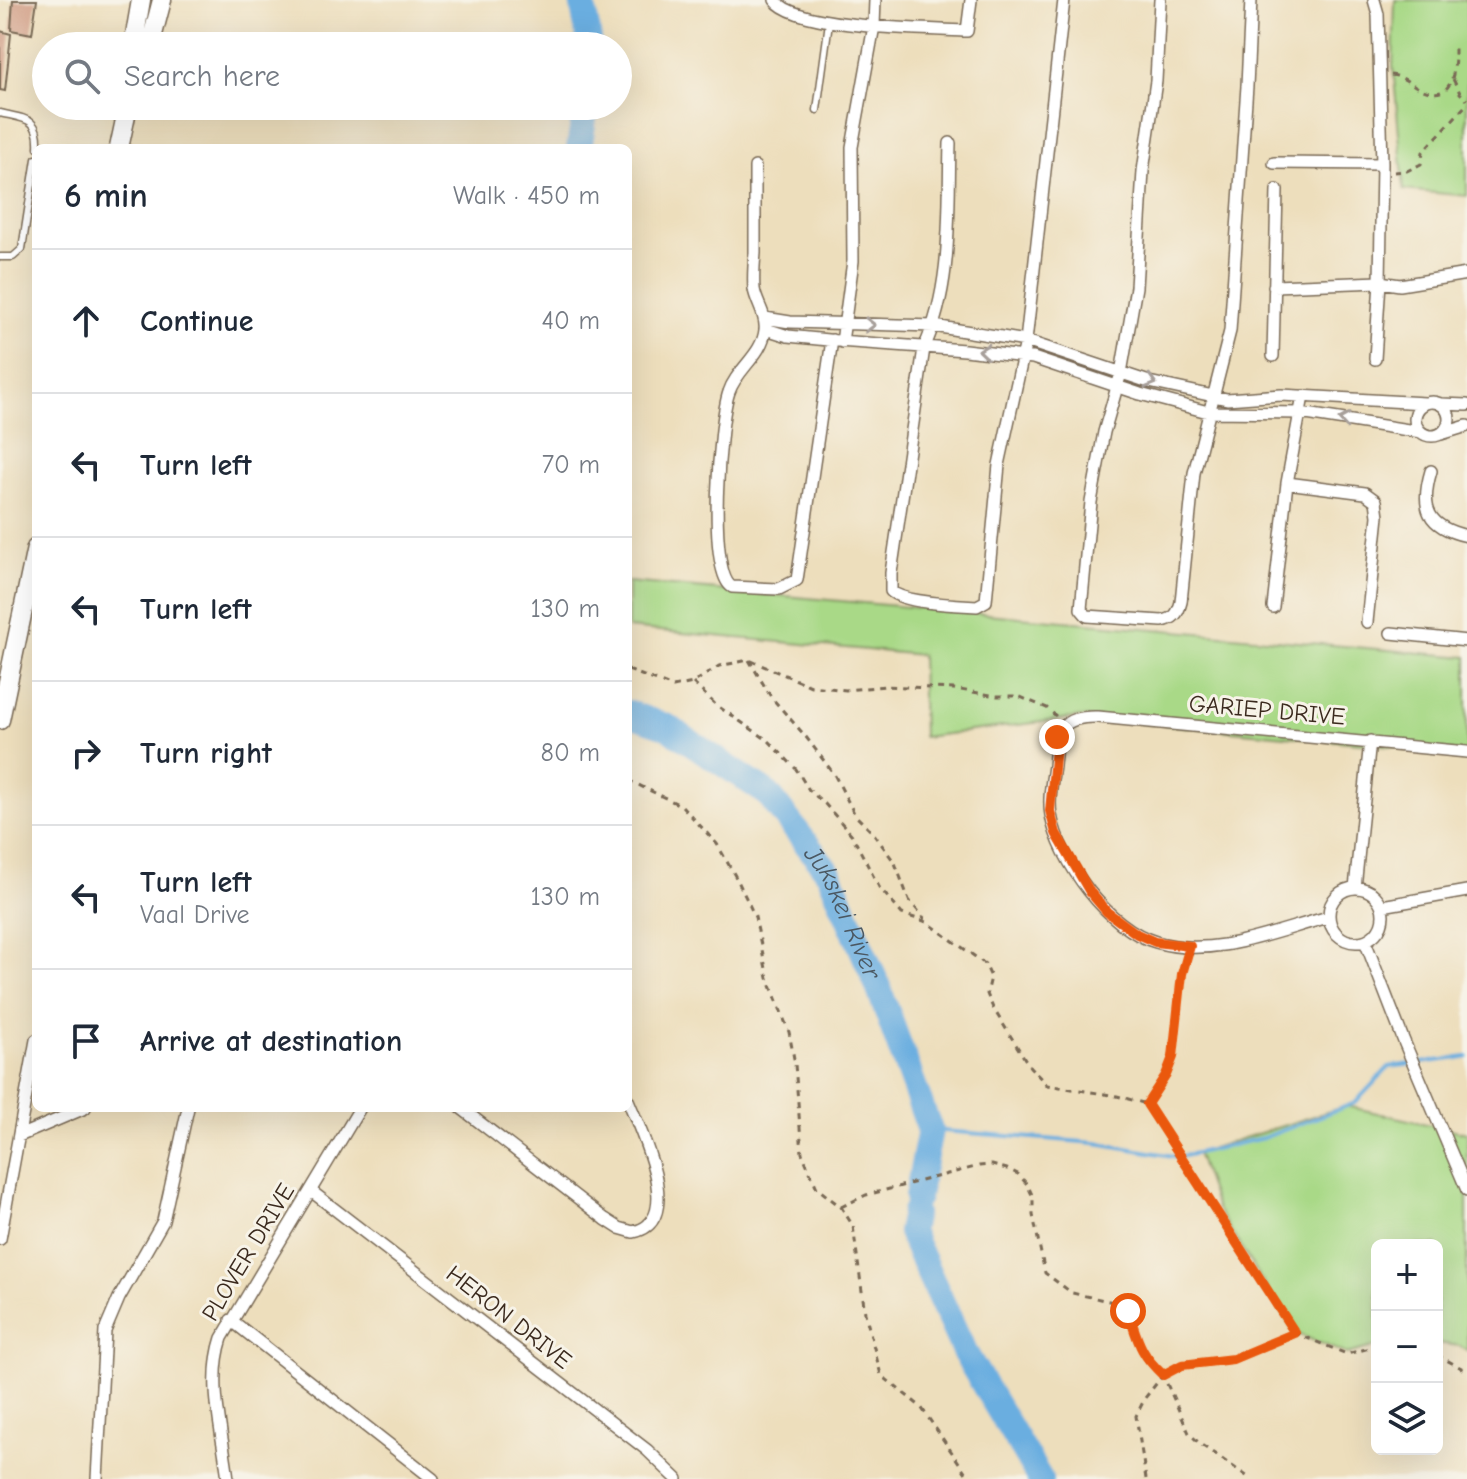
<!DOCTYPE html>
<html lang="en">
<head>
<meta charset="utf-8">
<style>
  :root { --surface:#fff; --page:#f2f2f3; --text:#1f2937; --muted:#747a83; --line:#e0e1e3 }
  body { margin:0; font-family:"Comic Neue",sans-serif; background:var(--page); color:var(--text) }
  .controls { position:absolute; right:24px; bottom:24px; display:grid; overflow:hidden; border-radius:12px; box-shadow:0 8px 32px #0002 }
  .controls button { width:72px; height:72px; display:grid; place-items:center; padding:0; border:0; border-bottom:2px solid var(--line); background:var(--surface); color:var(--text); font:40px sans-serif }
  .stop { position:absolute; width:24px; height:24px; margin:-18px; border:6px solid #ea580c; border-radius:50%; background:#fff }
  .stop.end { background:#ea580c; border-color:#fff; box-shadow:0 2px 8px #0008 }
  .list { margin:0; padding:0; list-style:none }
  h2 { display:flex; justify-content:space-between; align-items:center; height:104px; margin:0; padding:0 32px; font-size:34px }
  h2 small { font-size:26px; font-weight:400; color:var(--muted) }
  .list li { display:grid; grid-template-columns:52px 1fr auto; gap:24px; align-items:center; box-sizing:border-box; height:144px; padding:0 32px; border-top:2px solid var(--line) }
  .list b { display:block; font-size:30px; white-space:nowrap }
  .list p { margin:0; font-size:26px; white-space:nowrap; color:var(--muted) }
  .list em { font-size:26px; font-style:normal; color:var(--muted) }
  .icon { flex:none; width:44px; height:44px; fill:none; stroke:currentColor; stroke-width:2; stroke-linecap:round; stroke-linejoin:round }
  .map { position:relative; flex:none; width:1467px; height:1479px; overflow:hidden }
  .search { position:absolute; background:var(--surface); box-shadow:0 8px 32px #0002; left:32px; top:32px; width:600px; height:88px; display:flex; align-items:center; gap:20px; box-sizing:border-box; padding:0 28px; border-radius:44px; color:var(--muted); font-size:30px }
  .panel { position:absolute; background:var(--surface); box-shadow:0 8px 32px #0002; left:32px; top:144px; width:600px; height:968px; border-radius:12px }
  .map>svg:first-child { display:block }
  .green { fill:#a9d987; stroke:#728252; stroke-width:2 }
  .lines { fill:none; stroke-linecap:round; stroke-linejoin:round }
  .stream { stroke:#6aaee0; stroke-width:4 }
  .river { stroke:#6aaee0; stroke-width:26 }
  .building { fill:#cf9a81 }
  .service-casing { stroke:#796955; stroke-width:9 }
  .minor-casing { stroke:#796955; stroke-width:14 }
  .primary-casing { stroke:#796955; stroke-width:21 }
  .path { stroke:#796955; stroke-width:3; stroke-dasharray:6 6; stroke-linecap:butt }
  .service { stroke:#fff; stroke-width:6 }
  .minor { stroke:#fff; stroke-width:11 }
  .primary { stroke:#fff; stroke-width:18 }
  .oneway { stroke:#a79f9a }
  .route { stroke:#ea580c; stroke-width:10 }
  .labels { text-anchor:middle; stroke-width:6; stroke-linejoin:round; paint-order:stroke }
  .street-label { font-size:24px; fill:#3b2a1e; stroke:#f7f3e8 }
  .water-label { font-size:26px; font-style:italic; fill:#4b5862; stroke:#f7f3e8 }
</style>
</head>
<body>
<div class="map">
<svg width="1467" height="1479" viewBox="0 0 1467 1479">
  <rect width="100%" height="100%" fill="#f7f3e8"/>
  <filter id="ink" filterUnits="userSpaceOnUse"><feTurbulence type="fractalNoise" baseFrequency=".0125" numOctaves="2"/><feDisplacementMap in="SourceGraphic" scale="16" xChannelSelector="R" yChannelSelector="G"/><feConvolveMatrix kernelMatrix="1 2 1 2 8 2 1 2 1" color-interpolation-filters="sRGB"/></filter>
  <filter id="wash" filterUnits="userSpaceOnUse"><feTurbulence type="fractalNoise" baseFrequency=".006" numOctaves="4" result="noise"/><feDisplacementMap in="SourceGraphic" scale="32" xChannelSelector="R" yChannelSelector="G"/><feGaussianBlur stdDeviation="1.8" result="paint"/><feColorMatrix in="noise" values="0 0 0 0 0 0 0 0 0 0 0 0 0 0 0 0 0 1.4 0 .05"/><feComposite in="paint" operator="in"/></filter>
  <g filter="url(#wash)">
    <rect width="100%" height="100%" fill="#eddebc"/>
    <path class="green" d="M1395,0H1467V196L1404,190L1393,66Z
      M628,582L1467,657V753L1081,717L923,737L921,655L628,628Z
      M1346,1106L1467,1133V1351L1460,1346L1437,1343V1245H1377V1346L1347,1354L1295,1333L1217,1209L1197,1153Z"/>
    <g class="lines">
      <path class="stream" d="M930,1130L1096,1143L1179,1157L1263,1138L1355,1103L1389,1067L1467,1057"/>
      <g class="river">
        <path d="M582,0L590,46"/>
        <path d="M579,148L586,106"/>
        <path id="s1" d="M628,713L668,727L768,794L829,873L877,984L930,1130L917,1197"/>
        <path d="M914,1212L910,1232L965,1353L1040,1479"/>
      </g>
    </g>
    <g id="blocks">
      <path class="building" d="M13,0H37L32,34L11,30Z
        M0,31L11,34L5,91L0,90Z"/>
    </g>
  </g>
  <g filter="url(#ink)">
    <use href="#blocks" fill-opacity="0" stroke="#796955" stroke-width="2"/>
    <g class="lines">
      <g class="service-casing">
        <path id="service" d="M817,110L829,22
          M0,113C25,119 40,117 38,148
          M0,257H13L22,249L36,159"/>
      </g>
      <g class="minor-casing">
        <path id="minor" d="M775,0C795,29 930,29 967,31L971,0
          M1160,0L1156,81L1143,171L1136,287L1121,373L1104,432L1091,502L1081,609L1087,616L1162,621C1174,619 1178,614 1181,602L1194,473L1230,331L1247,86L1251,0
          M1374,0L1378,14L1382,164L1380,282L1400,285L1467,274
          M950,143C948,210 953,286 924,348L891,573V591C903,603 958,605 977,606L986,601L999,465L1026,341L1064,0
          M1274,163L1382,164
          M755,167C755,196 755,224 755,253C754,264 753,277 754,289C756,303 767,315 765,330C763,354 736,370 729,392C719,420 707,573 732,587L779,589L797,580L832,340
          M1274,286L1380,282L1375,359
          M765,318L790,322L934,326L1026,341L1149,382L1227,399L1281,395L1425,403
          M766,329L788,336L838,341L965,350L1033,358L1140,394L1208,412L1300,413L1421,432
          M842,342L853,261L852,147L874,26L875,0
          M1273,356L1277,190
          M1415 419a17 17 0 1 1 34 0a17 17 0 1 1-34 0Z
          M1441,404L1467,405
          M1441,434L1467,426
          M1431,471C1420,508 1427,527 1467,536
          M1287,483L1365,493L1376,501L1378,516L1367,622
          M1273,607L1287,483L1303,396
          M1391,633L1467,641
          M1355,888L1370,741
          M1329 915a27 27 0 1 1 54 0a27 27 0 1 1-54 0Z
          M1382,906L1467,891
          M1329,917C1274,931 1214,959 1156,942C1109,929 1059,861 1051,815C1048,799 1052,781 1054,766C1057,731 1059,716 1098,717L1467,752
          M1365,941L1403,1039L1467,1190
          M461,1108L605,1219L619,1228L633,1232C686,1222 640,1130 628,1100
          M19,1136L85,1108
          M311,1191L647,1450L677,1479
          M0,1239L36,1040
          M231,1320L433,1479
          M97,1479L105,1331L119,1298L163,1221L188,1108
          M228,1479C223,1433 207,1383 222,1338L360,1108"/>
      </g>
      <g class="primary-casing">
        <path id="primary" d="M133,46L141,0
          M150,46L162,0
          M119,148L128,106
          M0,720L36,548"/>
      </g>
      <path class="path" d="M1391,75C1403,76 1410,84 1421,89C1456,105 1455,66 1455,45
        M1453,79L1460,93L1467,100
        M1394,172L1407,171L1421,164L1423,152L1467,104
        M749,660L771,697L806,737L834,774L855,815L874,834L895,863L909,900L925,919
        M628,670L673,687L693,683L719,666L749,660L811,686L846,690L885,686L954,689L997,696H1018L1047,708L1056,716
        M693,683L716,705L769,741L796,769L809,790L825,804L852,835L879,887L902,914L927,922L985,964L991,977L987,994L993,1008L1030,1067L1047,1085L1117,1096L1147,1104
        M628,780L682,806L717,844L738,881L755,917L768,978L789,1032L795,1064L802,1153L817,1188L841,1207L853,1226L865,1313L881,1375L921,1407L966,1473L965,1479
        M1186,957C1177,991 1182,1027 1172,1060C1167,1076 1157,1090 1147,1104L1295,1333
        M841,1207L866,1195L979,1166L992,1165L1007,1169L1018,1174L1027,1184L1033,1197V1215L1045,1273L1072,1293L1109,1301L1122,1306L1128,1311L1138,1346L1147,1361L1163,1375L1189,1433L1200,1444L1251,1479
        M1437,1355L1467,1371
        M1146,1479L1136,1416L1145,1398L1163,1375L1182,1365L1233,1359L1295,1333L1347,1354L1377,1346"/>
      <use href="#service" class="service"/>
      <use href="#minor" class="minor"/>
      <use href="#primary" class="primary"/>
    </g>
    <defs><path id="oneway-chevron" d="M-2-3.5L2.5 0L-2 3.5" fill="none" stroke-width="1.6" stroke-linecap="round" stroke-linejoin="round" transform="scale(2)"/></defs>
    <g class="oneway">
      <use href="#oneway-chevron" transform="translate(870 325) rotate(1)"/>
      <use href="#oneway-chevron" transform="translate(984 351) rotate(-174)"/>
      <use href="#oneway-chevron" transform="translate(1151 382) rotate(16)"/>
      <use href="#oneway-chevron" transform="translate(1344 420) rotate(-171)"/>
    </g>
  </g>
  <g class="lines" filter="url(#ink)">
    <path class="route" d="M1057,737L1050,811L1056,833L1090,892L1107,912L1137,934L1155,942L1190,946L1182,974L1173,1057L1166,1075L1147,1104L1295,1333L1233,1359L1182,1365L1163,1375C1139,1353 1138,1340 1128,1311"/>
  </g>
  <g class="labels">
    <g class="street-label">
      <text transform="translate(1267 710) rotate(5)" y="8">GARIEP DRIVE</text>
      <text transform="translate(248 1252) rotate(-59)" y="8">PLOVER DRIVE</text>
      <text transform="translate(509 1317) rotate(38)" y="8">HERON DRIVE</text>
    </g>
    <g class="water-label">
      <text dy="9" stroke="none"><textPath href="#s1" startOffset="304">Jukskei River</textPath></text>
    </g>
  </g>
</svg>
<div class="controls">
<button>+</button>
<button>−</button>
<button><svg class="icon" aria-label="layers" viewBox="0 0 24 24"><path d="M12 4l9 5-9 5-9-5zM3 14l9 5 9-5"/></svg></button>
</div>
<div class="stop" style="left:1128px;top:1311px"></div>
<div class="stop end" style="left:1057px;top:737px"></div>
<div class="search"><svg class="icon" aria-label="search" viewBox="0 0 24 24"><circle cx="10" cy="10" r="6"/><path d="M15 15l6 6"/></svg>Search here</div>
<section class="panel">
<h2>6 min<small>Walk · 450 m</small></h2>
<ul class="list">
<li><svg class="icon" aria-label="ahead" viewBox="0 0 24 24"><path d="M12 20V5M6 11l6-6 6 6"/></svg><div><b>Continue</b></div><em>40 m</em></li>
<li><svg class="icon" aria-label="left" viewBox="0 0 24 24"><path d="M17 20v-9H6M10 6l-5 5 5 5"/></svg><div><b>Turn left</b></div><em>70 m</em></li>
<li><svg class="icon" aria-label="left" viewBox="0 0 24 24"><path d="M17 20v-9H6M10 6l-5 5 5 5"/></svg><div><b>Turn left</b></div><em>130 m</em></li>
<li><svg class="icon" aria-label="right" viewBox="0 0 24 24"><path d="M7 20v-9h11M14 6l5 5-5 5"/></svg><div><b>Turn right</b></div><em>80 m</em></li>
<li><svg class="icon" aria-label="left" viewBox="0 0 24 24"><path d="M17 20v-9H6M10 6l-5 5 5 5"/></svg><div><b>Turn left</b><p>Vaal Drive</p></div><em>130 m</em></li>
<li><svg class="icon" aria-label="arrive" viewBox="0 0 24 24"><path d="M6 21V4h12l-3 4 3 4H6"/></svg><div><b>Arrive at destination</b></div></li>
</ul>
</section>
</div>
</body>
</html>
